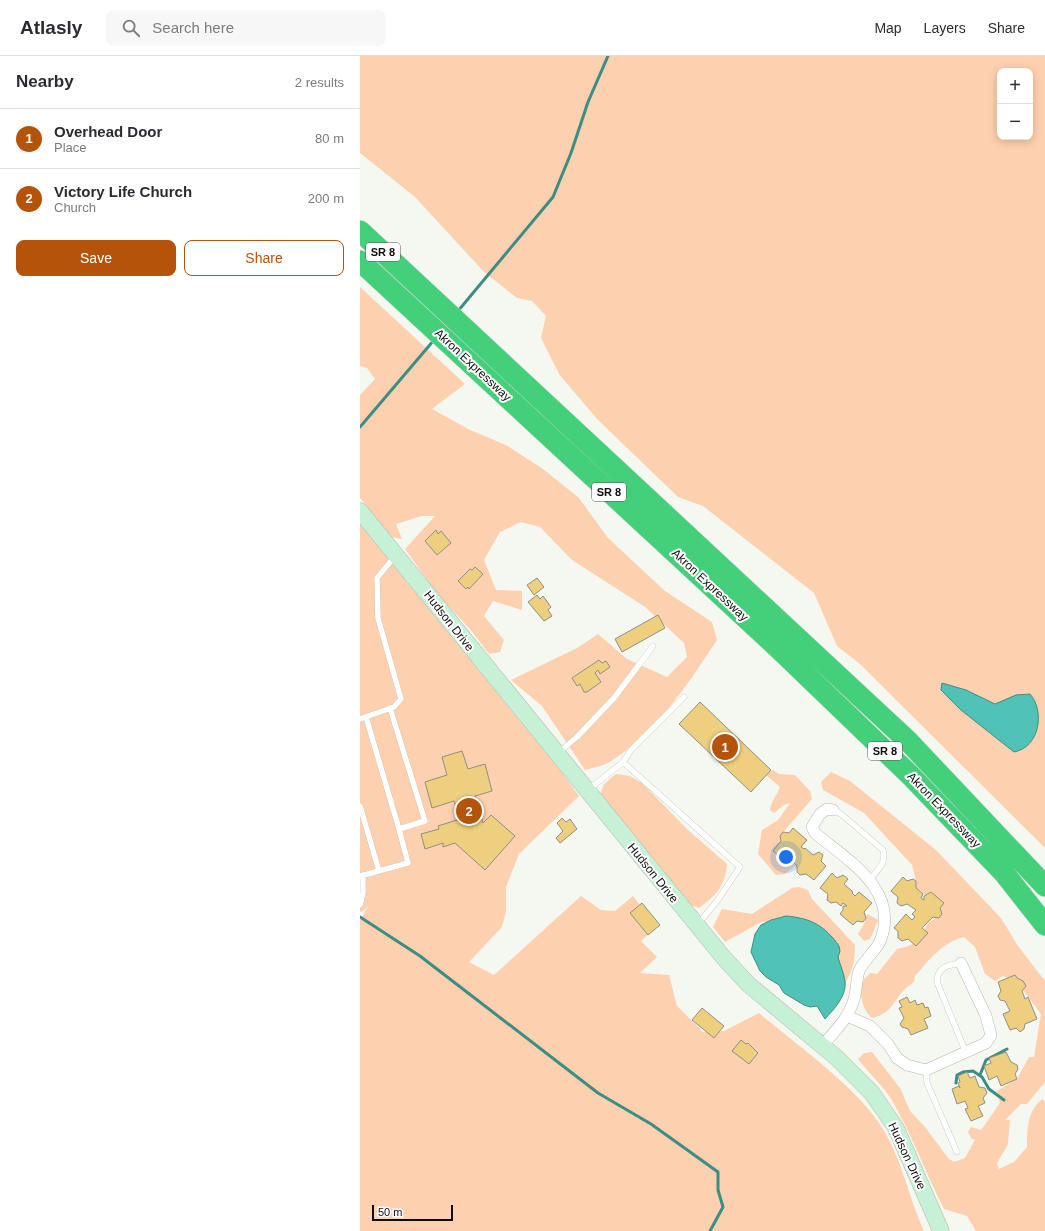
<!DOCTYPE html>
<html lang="en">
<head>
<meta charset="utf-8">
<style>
  :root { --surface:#fff; --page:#f7f7f7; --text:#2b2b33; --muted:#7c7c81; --line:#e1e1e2; --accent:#b45309 }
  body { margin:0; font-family:Arial,sans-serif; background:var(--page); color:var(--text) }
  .controls { position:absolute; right:12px; top:12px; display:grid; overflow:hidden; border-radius:8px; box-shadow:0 2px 10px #0003 }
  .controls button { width:36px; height:36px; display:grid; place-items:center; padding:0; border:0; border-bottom:1px solid var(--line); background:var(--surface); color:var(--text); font:20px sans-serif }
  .scale { position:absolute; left:12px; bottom:10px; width:81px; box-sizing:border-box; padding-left:4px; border:2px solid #0e0f0d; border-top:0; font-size:11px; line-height:14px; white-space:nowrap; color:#0e0f0d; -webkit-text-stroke:3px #fff; paint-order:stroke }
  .you { position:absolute; left:426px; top:801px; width:14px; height:14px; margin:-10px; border:3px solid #fff; border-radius:50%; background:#1a73e8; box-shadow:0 0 0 6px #1a73e833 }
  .badge { display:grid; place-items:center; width:26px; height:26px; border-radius:50%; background:var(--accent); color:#fff; font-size:13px; font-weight:700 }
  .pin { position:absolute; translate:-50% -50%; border:2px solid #fff; box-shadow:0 1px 4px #0006 }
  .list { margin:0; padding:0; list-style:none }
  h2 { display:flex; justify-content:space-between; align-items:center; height:52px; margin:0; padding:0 16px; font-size:17px }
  h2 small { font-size:13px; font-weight:400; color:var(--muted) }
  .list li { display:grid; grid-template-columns:26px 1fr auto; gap:12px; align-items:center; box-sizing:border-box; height:60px; padding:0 16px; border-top:1px solid var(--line) }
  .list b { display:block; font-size:15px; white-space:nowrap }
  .list p { margin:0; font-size:13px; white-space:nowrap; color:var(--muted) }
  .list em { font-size:13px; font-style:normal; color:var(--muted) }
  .actions { display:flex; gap:8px; padding:12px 16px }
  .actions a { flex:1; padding:9px 0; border:1px solid var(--accent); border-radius:8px; text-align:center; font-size:14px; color:var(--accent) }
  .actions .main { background:var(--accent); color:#fff }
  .icon { flex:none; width:22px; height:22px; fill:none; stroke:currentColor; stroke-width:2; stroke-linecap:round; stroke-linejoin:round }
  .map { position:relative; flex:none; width:685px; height:1175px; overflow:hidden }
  header { display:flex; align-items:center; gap:24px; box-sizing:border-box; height:56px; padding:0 20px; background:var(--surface); border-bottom:1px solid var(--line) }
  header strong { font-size:19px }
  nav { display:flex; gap:22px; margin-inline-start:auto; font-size:14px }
  .search { width:280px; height:36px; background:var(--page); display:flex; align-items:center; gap:10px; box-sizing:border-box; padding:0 14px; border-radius:8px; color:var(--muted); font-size:15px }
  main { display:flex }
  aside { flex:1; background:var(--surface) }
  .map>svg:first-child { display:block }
  .green { fill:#fdd0af; fill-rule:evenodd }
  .water { fill:#50c3b6; stroke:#3c8d83 }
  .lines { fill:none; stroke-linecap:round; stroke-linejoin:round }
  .stream { stroke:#3c8d83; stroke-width:3 }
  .building { fill:#eecf7f; stroke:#908e87 }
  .lane-casing { stroke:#b4b7af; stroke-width:6 }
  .street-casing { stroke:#b4b7af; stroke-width:12 }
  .secondary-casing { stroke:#b4b7af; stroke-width:17 }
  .highway-casing { stroke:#d4d4d3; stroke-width:22 }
  .lane { stroke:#fff; stroke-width:5.5 }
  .street { stroke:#fff; stroke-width:11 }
  .secondary { stroke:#c7f1d7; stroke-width:16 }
  .highway { stroke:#44cf7b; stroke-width:21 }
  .labels { text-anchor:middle; stroke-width:4; stroke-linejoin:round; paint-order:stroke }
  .shield { fill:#fff; stroke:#565756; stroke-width:1 }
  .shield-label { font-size:11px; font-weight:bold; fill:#0e0f0d }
  .street-label { font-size:12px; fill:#0e0f0d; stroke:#fff }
</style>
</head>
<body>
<header>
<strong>Atlasly</strong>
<div class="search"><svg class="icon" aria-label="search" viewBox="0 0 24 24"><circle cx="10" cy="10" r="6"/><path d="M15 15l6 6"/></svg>Search here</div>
<nav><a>Map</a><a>Layers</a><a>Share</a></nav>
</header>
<main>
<aside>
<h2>Nearby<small>2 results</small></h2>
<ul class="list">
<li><span class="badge">1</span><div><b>Overhead Door</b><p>Place</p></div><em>80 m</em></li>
<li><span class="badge">2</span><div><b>Victory Life Church</b><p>Church</p></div><em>200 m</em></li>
</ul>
<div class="actions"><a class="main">Save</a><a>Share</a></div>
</aside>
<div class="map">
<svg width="685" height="1175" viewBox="0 0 685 1175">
  <rect width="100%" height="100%" fill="#f5f8f0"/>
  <path class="green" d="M0,0H685V792L500,608L477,590L454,537L343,450L318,441L237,363L199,318L181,282L186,260L172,245L157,242L124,216L55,141L0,97ZM640,15H670V81H640Z
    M0,231L105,328L72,353L110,374L146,389L183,413L219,442L248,482L305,535L352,566L357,584C327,629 296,678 248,707C242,710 232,712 225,714L182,650L151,624L217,592L238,578L267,603L307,621L327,601L324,587L285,551L212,504L180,471L161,466L140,476L124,504L136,534L162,535V554L133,545L124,560L144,584L140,596L129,598L109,572L77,538L45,493L75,460H62L36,468L42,483L31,481L0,442V339L15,323L7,312L0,310Z
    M0,468L203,718L219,740L159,798L146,831V855L142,871L109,906L134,919L221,840L241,854L255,855L273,840L280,849L270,857L288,879L281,885L297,901L280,917L309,919L317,950L343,976L364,975L399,957C437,989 498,1032 523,1073C542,1104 549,1142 564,1175H0V865L8,850L3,855L0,856Z
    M413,714L419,718L435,719L450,735L452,743L420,780L421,785L414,795L427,806L432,801L435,803L433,806L436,809L425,818L416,819L398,798L402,774L418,764L430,747L424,749L414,757L410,754C411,745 417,740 420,731L406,719Z
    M471,716L490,725L576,794L641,862L658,890L685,925V1026L667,1048H661L645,1064H650L648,1088L637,1107L639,1113L654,1106L667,1091C667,1073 667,1056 682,1043L685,1046V1175H616L607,1160L584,1153C565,1116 552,1078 531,1043C522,1028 508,1017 498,1003L504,997L512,996L540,1032L550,1055L565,1071L589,1103L594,1106L605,1102L615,1084L611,1082L608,1076L611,1071L621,1074L640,1047L637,1035L657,1023L669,1001H674L681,958L657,926L643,920L635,925L625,918L615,891L604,881C583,886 569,904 555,920L554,926C551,929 546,931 544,934C532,947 532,957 512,962C503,955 498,937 503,925C505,922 508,919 510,917L517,918L537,893L549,890L561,883C563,873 568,864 579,861L575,840L571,836L567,840L556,832V825L552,809L504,757L463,734L461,726Z
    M256,718L270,720L282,727L328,774L367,808C365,830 357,839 339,852L330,849L240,739L244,728Z
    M439,831L448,834L452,843L495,889C495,902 493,916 485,927L478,901L480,895C472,875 448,859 425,860C417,861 410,866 401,866L365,886L353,871L362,853L392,858L432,832Z
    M507,858L517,863L518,865L510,883L504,885L498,878L504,868Z"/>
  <path class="water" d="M582,627L606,634L635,648L656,639L670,638C685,655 680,691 654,696L601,654L581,634Z
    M426,860C451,862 465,870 479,890L480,895L478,901C480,909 484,917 485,925C487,940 474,953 465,963L457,950L450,951L444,949L424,937L419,929L406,921L400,915L391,896L395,878L401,869L411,864Z"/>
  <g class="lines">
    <path class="stream" d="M98,255L193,141L211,97L228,46L248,0
      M0,371L74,284
      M0,861L60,900L238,1037L291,1068L358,1116V1134L363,1151L350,1175
      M620,1019L626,1004L647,993
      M596,1027L597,1019L603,1016L613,1015L622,1021L629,1033L644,1044"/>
  </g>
  <path class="building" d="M76,474L78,478L81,475L91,487L77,499L65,485Z
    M115,511L123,518L109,533L108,531L106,533L98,525L110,513L112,514Z
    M177,522L184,531L174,539L167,529Z
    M177,539L180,543L183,540L191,551L188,554L192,560L184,565L168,546Z
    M298,559L305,572L262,596L255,583Z
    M239,604L242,607L246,605L250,611L240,618L238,614L235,617L241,626L227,636H224L220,628L217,630L212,622Z
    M340,646L411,714L391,736L319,668Z
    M102,695L108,713L125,708L132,735L115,740L123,767L131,759L155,780L125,814L95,787L83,791V787L65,793L61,778L79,773L78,770L100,763L94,745L72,752L65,726L87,719L82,701Z
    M202,762L206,766L210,763L217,773L200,787L196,782L203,775L197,767Z
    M433,772L447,784L441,791L444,793L445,792L453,799L459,796L463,799L461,805L466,810L454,824L446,818L440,819L437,816V810L433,806L435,803L432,801L427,806L413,795L421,785L420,780L423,776L429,777Z
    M472,817L477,822L483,819L488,823L484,828L493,836L492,837L495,840L499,836L512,847L504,856L506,862L503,866L497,865L493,869L480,858L483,854V850H487L483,847L481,850L476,846L471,847L467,844L468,838L460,832Z
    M543,821L547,825L553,823L556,825V832L563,838L561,842L564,844V840L571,836L584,847L580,852L582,858L579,862L573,861L562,872L568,877L556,890L548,883L542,885L538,882V875L534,872L546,858L552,864L555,861L552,858L556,854L547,848L541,850L537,847L538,841L531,835Z
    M282,847L300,869L288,879L270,857Z
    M655,919L657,922L663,925L666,930L662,935L665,943L668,941L670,946L677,963L665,968L664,973L660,976L656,972L650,974L643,958L650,955L645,945L640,944L638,940L641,935L638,926Z
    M547,941L550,947L555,944L557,949L563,947L565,952L568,951L571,960L564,963L568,972L551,979L548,973L542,971L540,968L544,962L539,952L542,951L539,945Z
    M342,952L364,970L354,982L332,964Z
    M381,984L386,988L388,987L398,997L389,1008L372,995Z
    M646,996L651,1006L657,1009L658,1013L655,1018L657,1023L641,1030L637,1020L629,1024L624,1010L631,1007L629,1002Z
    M607,1016L610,1022L615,1020L619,1031L625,1032L627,1037L623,1042L625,1047L618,1050L623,1060L611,1065L605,1053L608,1052L605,1045L597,1048L592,1033L599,1030L600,1032L598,1027L600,1026L598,1020Z"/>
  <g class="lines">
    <g class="lane-casing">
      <path id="lane" d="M6,661L39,773
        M0,663L34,651L41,643L18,562L17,522L35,500
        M198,697L217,681L254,642L293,590
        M263,706L271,694L324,641
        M228,734L263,706L380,811L357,845L338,868
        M0,750L19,815
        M473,754L481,758L523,794C527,807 517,815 509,824
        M0,820L48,807L39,773L65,765L30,652
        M0,849L3,837V819
        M601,907C588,909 577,911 577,926L606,997
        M566,1014L567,1027L597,1096"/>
    </g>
    <g class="street-casing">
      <path id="street" d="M487,960L510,970L528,988L537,1002L547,1009L566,1014L626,987L631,979L626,960L601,907
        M462,990C475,975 489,962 494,943C497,934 496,924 499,915C504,903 517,895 521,883C539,833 487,804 455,777L452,771L460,758L467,753L473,754"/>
    </g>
    <g class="secondary-casing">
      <path id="secondary" d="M0,455L363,901L388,928L477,1002L512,1037L536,1072L581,1175"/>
    </g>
    <g class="highway-casing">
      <path id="highway" d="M0,175L548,685L685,830
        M0,205L417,591L550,719L644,817L685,869"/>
    </g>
    <use href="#lane" class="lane"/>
    <use href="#street" class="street"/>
    <use href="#secondary" class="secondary"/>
    <use href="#highway" class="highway"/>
  </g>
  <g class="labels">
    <g class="shield">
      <rect x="6" y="187" width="34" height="18" rx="3"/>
      <rect x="232" y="427" width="34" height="18" rx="3"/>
      <rect x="508" y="686" width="34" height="18" rx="3"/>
    </g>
    <g class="shield-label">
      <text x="23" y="200">SR 8</text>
      <text x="249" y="440">SR 8</text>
      <text x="525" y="699">SR 8</text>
    </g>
    <g class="street-label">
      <text transform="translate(113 309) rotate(43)" y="4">Akron Expressway</text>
      <text transform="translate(350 529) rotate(43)" y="4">Akron Expressway</text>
      <text transform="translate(89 565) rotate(52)" y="4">Hudson Drive</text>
      <text transform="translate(584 754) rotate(46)" y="4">Akron Expressway</text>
      <text transform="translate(293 817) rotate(51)" y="4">Hudson Drive</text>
      <text transform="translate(547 1100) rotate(65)" y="4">Hudson Drive</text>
    </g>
  </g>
</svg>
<div class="controls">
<button>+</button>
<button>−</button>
</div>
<div class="scale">50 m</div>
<div class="you"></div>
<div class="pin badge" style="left:365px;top:691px">1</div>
<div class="pin badge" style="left:109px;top:755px">2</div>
</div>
</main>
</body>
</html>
